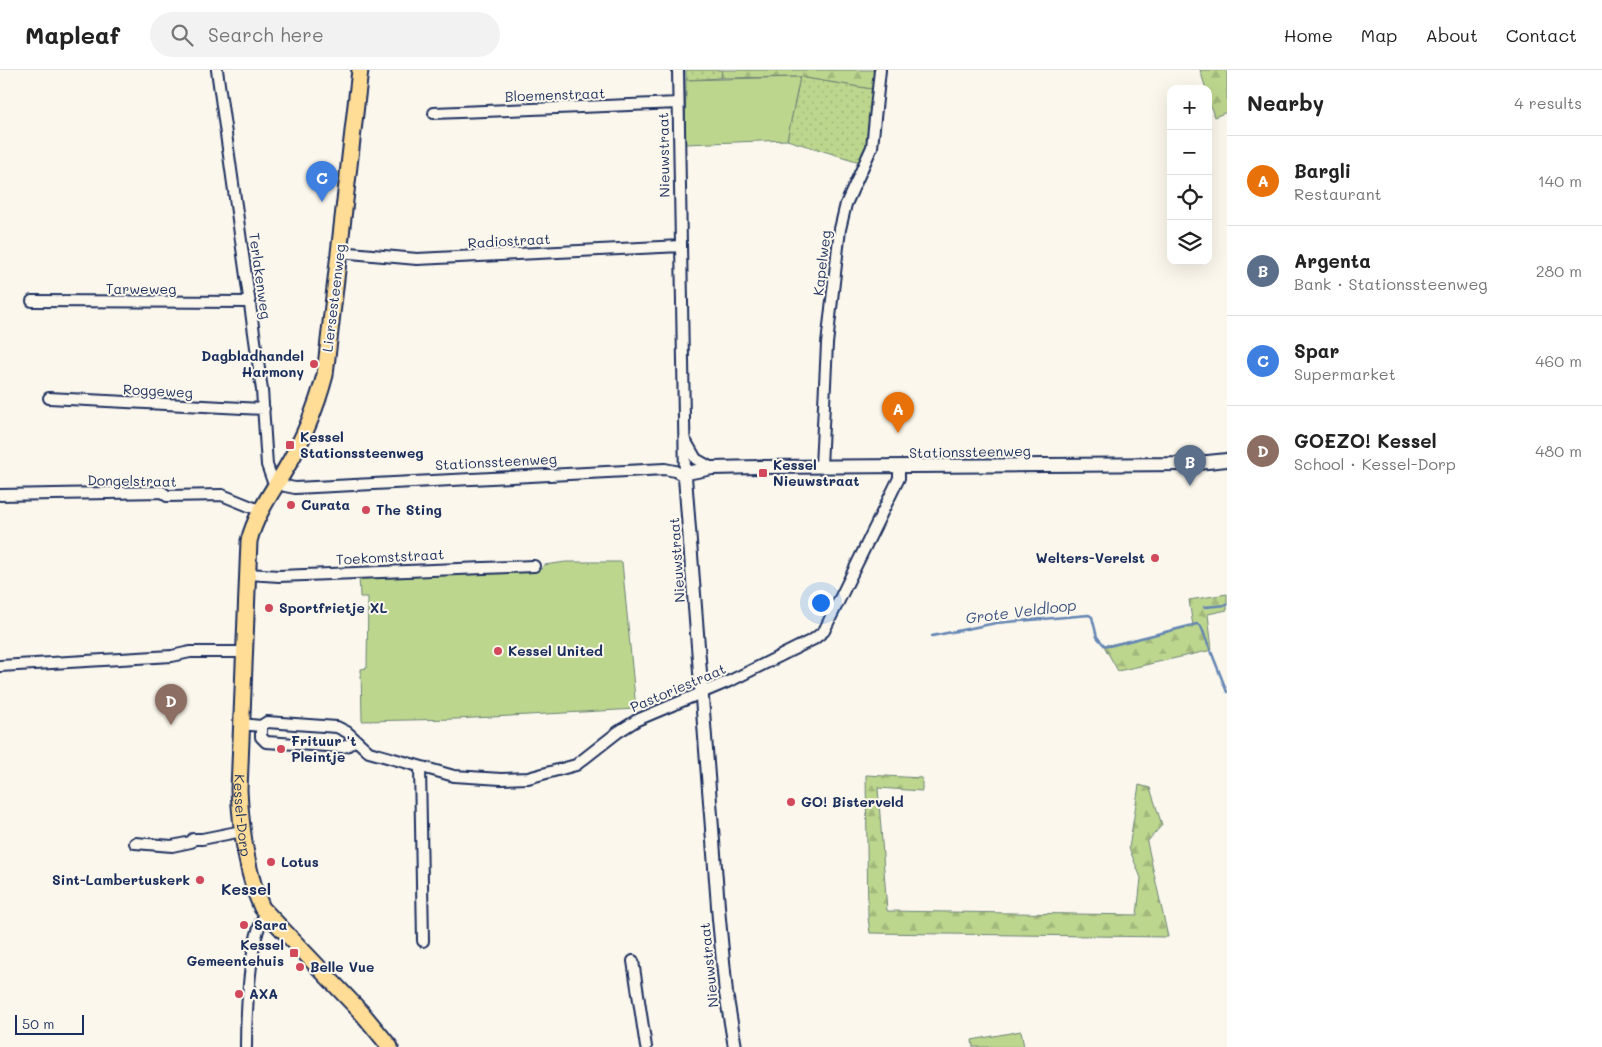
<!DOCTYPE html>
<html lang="en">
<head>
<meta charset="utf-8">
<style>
  :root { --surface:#fff; --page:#f2f2f2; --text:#222; --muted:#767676; --line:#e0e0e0; --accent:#db2777 }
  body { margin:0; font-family:Mali,sans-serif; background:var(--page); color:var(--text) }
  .controls { position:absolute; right:15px; top:15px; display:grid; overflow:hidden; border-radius:10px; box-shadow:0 5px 20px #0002 }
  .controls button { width:45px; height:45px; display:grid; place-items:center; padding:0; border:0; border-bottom:1px solid var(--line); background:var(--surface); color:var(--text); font:25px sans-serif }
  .scale { position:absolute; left:15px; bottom:12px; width:69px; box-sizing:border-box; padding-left:5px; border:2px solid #1b2f5e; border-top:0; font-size:14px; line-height:18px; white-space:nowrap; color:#1b2f5e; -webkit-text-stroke:4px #fbf7ec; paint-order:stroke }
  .you { position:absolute; left:820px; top:532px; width:18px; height:18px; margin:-12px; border:4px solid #fff; border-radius:50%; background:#1a73e8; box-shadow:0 0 0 8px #1a73e833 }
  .badge { display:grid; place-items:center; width:32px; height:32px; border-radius:50%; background:var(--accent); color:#fff; font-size:16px; font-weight:700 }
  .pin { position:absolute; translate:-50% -41px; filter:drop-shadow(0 1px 2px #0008) }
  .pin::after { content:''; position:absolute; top:26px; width:18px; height:15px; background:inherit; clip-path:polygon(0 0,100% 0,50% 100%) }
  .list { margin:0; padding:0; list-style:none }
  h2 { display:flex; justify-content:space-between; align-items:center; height:65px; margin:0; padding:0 20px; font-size:21px }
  h2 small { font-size:16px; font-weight:400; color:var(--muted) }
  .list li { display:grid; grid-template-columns:32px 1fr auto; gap:15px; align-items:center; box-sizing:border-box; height:90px; padding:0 20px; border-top:1px solid var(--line) }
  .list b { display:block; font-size:19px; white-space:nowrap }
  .list p { margin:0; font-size:16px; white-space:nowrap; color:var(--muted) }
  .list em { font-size:16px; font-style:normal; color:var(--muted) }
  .icon { flex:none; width:28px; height:28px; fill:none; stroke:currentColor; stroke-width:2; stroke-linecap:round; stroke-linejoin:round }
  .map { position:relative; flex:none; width:1227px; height:977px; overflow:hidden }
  header { display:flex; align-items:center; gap:30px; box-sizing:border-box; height:70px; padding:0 25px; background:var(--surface); border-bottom:1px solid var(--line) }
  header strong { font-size:24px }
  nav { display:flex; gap:28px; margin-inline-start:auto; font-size:18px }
  .search { width:350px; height:45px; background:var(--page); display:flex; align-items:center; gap:12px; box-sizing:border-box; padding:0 18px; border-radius:28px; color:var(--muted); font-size:19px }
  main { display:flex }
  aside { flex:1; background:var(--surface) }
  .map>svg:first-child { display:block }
  .grass { fill:url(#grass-dots); stroke:#6c8276 }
  .forest { fill:url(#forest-firs); stroke:#6c8276 }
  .garden { fill:#bdd68d; stroke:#6c8276 }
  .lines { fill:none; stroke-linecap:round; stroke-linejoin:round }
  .stream { stroke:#6385b3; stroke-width:2.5 }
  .minor-casing { stroke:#1b2f5e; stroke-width:14 }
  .tertiary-casing { stroke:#1b2f5e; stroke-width:16 }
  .primary-casing { stroke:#1b2f5e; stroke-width:19 }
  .minor { stroke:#fbf7ec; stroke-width:10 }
  .tertiary { stroke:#fbf7ec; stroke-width:12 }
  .primary { stroke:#ffdd96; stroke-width:15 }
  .poi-dot { fill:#d1495b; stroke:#fbf7ec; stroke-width:2 }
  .labels { text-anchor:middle; stroke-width:4; stroke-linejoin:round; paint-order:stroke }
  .street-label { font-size:14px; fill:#1b2f5e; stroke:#fbf7ec }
  .poi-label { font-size:14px; font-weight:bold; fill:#1b2f5e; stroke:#fbf7ec; text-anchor:start }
  .water-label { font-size:15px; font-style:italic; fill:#395382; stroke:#fbf7ec }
  .quarter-label { font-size:16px; font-weight:bold; fill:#1b2f5e; stroke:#fbf7ec }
</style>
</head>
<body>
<header>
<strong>Mapleaf</strong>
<div class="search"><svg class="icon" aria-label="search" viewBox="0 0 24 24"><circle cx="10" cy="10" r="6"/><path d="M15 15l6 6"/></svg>Search here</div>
<nav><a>Home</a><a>Map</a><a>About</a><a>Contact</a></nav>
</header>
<main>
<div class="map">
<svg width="1227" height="977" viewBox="0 0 1227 977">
  <defs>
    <pattern id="grass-dots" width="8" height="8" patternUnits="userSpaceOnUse" patternTransform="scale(1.25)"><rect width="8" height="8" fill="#bdd68d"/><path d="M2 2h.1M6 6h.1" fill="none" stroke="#a2b87c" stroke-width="1.8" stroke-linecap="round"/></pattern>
    <pattern id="forest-firs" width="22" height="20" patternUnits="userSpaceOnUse" patternTransform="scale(1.25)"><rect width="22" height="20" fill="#bdd68d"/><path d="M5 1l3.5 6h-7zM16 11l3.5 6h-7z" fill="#a2b87c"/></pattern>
  </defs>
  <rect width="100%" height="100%" fill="#fbf7ec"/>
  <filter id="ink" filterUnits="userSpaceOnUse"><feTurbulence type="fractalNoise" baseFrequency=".02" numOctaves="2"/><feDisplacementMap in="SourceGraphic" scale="10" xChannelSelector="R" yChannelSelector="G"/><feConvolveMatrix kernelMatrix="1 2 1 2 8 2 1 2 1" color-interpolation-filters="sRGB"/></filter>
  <g filter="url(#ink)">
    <path class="grass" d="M686,0H722L721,8L686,10Z
      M800,7L872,19L870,67L863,93L787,70Z"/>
    <path class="forest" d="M722,0H878L872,19L800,7L721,8Z
      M1200,0H1227V42L1214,47L1208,27V19H1206Z
      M1227,524V540L1208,544L1212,580L1118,601L1104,576L1193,556L1189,530Z
      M866,705L922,708V721L878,718L887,841L1137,845L1141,808L1129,778L1139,715L1150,718L1162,755L1147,772L1168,867L870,863L868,847Z"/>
    <path class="garden" d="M800,7L787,70L685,74L686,10Z
      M566,492H622L636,639L456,649L362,651L361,599L367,598L368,527H360L359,504L541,499L544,495Z
      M1021,961L1024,977H973L972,970Z"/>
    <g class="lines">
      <path class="stream" d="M1204,537L1227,535
        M932,566L996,553L1089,545L1092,547L1097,567L1104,575L1109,576L1197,554L1201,556L1227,622"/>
      <g class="minor-casing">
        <path id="minor" d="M217,0L262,320L267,395L272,409L285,416L295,418L665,399L675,401L685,407
          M678,0L685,407
          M434,43L678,33
          M339,182L417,189L681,176
          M32,231L250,232
          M49,328L264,339
          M685,370L696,389L712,398
          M821,396L827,274L840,159L846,134L872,77L880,0
          M0,425L162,422L167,426L222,425L259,440
          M247,504L279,506L534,496
          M0,596L172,586L190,582H244
          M241,654L261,656L267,652L337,657L347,662L369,682L454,706L501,709L528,708L576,695L618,662L637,650L732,610L814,569L824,561L899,408V398
          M261,656V667L266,672L342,677L347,676L355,670
          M420,697L423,871
          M135,773L172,776L191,772L193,769H202L242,761
          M633,891L646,977
          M246,977C246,950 249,863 266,844"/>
      </g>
      <g class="tertiary-casing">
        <path id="tertiary" d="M735,977L726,923L719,849L685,407L687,403L712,398L760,397L1188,394L1227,390"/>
      </g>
      <g class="primary-casing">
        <g id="primary">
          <path id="s1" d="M360,0L325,305C316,339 303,370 285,400C271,424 256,444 249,471L239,720C241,759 246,803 262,838L362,943L390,977"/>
        </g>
      </g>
      <use href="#minor" class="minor"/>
      <use href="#tertiary" class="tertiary"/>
      <use href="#primary" class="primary"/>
    </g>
  </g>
  <g class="poi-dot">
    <circle cx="314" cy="294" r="5"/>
    <rect x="285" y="370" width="10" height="10" rx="2.5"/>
    <rect x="758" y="398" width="10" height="10" rx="2.5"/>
    <circle cx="291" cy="435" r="5"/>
    <circle cx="366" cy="440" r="5"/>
    <circle cx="1155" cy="488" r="5"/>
    <circle cx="269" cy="538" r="5"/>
    <circle cx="498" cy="581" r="5"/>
    <circle cx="281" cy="679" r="5"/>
    <circle cx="791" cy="732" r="5"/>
    <circle cx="271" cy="792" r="5"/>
    <circle cx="200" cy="810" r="5"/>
    <circle cx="244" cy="855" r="5"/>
    <rect x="289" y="878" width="10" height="10" rx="2.5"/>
    <circle cx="300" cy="897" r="5"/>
    <circle cx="239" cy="924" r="5"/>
  </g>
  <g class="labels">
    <g class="street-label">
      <text transform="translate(555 25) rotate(-2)" y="5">Bloemenstraat</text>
      <text transform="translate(664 85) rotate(-91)" y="5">Nieuwstraat</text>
      <text transform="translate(509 171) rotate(-3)" y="5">Radiostraat</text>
      <text transform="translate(822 193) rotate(-83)" y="5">Kapelweg</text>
      <text transform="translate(260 206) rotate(82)" y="5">Terlakenweg</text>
      <text x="141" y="224">Tarweweg</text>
      <text transform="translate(334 228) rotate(-83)" y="5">Liersesteenweg</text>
      <text transform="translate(158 321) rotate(3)" y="5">Roggeweg</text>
      <text transform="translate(970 382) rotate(-1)" y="5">Stationssteenweg</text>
      <text transform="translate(496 392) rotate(-3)" y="5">Stationssteenweg</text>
      <text transform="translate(132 411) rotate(1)" y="5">Dongelstraat</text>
      <text transform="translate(390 487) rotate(-3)" y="5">Toekomststraat</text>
      <text transform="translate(677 490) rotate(-94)" y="5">Nieuwstraat</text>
      <text transform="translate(678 618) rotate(-23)" y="5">Pastoriestraat</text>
      <text dy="5" stroke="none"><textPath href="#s1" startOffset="765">Kessel-Dorp</textPath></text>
      <text transform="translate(709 895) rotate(-96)" y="5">Nieuwstraat</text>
    </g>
    <g class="poi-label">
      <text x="304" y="291" text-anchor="end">Dagbladhandel<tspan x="304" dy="16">Harmony</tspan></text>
      <text x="300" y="372">Kessel<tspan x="300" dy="16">Stationssteenweg</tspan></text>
      <text x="773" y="400">Kessel<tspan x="773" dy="16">Nieuwstraat</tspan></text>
      <text x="301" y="440">Curata</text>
      <text x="376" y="445">The Sting</text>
      <text x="1145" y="493" text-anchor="end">Welters-Verelst</text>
      <text x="279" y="543">Sportfrietje XL</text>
      <text x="508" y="586">Kessel United</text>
      <text x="291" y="676">Frituur 't<tspan x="291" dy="16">Pleintje</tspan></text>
      <text x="801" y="737">GO! Bisterveld</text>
      <text x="281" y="797">Lotus</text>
      <text x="190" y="815" text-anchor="end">Sint-Lambertuskerk</text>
      <text x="254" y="860">Sara</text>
      <text x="284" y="880" text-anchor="end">Kessel<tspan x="284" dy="16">Gemeentehuis</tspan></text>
      <text x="310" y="902">Belle Vue</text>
      <text x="249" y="929">AXA</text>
    </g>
    <g class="water-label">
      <text transform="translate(1021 542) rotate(-7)" y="5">Grote Veldloop</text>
    </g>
    <g class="quarter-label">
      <text x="246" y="825">Kessel</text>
    </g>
  </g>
</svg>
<div class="controls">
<button>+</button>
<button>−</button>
<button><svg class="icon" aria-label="locate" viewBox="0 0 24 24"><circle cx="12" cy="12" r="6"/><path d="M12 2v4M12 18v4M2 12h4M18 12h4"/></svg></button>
<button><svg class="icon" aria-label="layers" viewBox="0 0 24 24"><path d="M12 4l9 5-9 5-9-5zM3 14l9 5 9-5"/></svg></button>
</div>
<div class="scale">50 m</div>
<div class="you"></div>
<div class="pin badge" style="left:898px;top:363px;background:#e8710a">A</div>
<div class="pin badge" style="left:1190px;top:416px;background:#5c6f8a">B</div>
<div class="pin badge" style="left:322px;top:132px;background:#3f7fe0">C</div>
<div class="pin badge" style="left:171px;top:655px;background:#8d6e63">D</div>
</div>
<aside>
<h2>Nearby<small>4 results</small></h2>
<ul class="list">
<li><span class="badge" style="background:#e8710a">A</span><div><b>Bargli</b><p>Restaurant</p></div><em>140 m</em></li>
<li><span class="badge" style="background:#5c6f8a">B</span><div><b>Argenta</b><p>Bank · Stationssteenweg</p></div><em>280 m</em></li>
<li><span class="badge" style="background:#3f7fe0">C</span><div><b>Spar</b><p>Supermarket</p></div><em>460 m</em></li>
<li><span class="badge" style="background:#8d6e63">D</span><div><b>GOEZO! Kessel</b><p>School · Kessel-Dorp</p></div><em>480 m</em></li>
</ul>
</aside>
</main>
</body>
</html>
